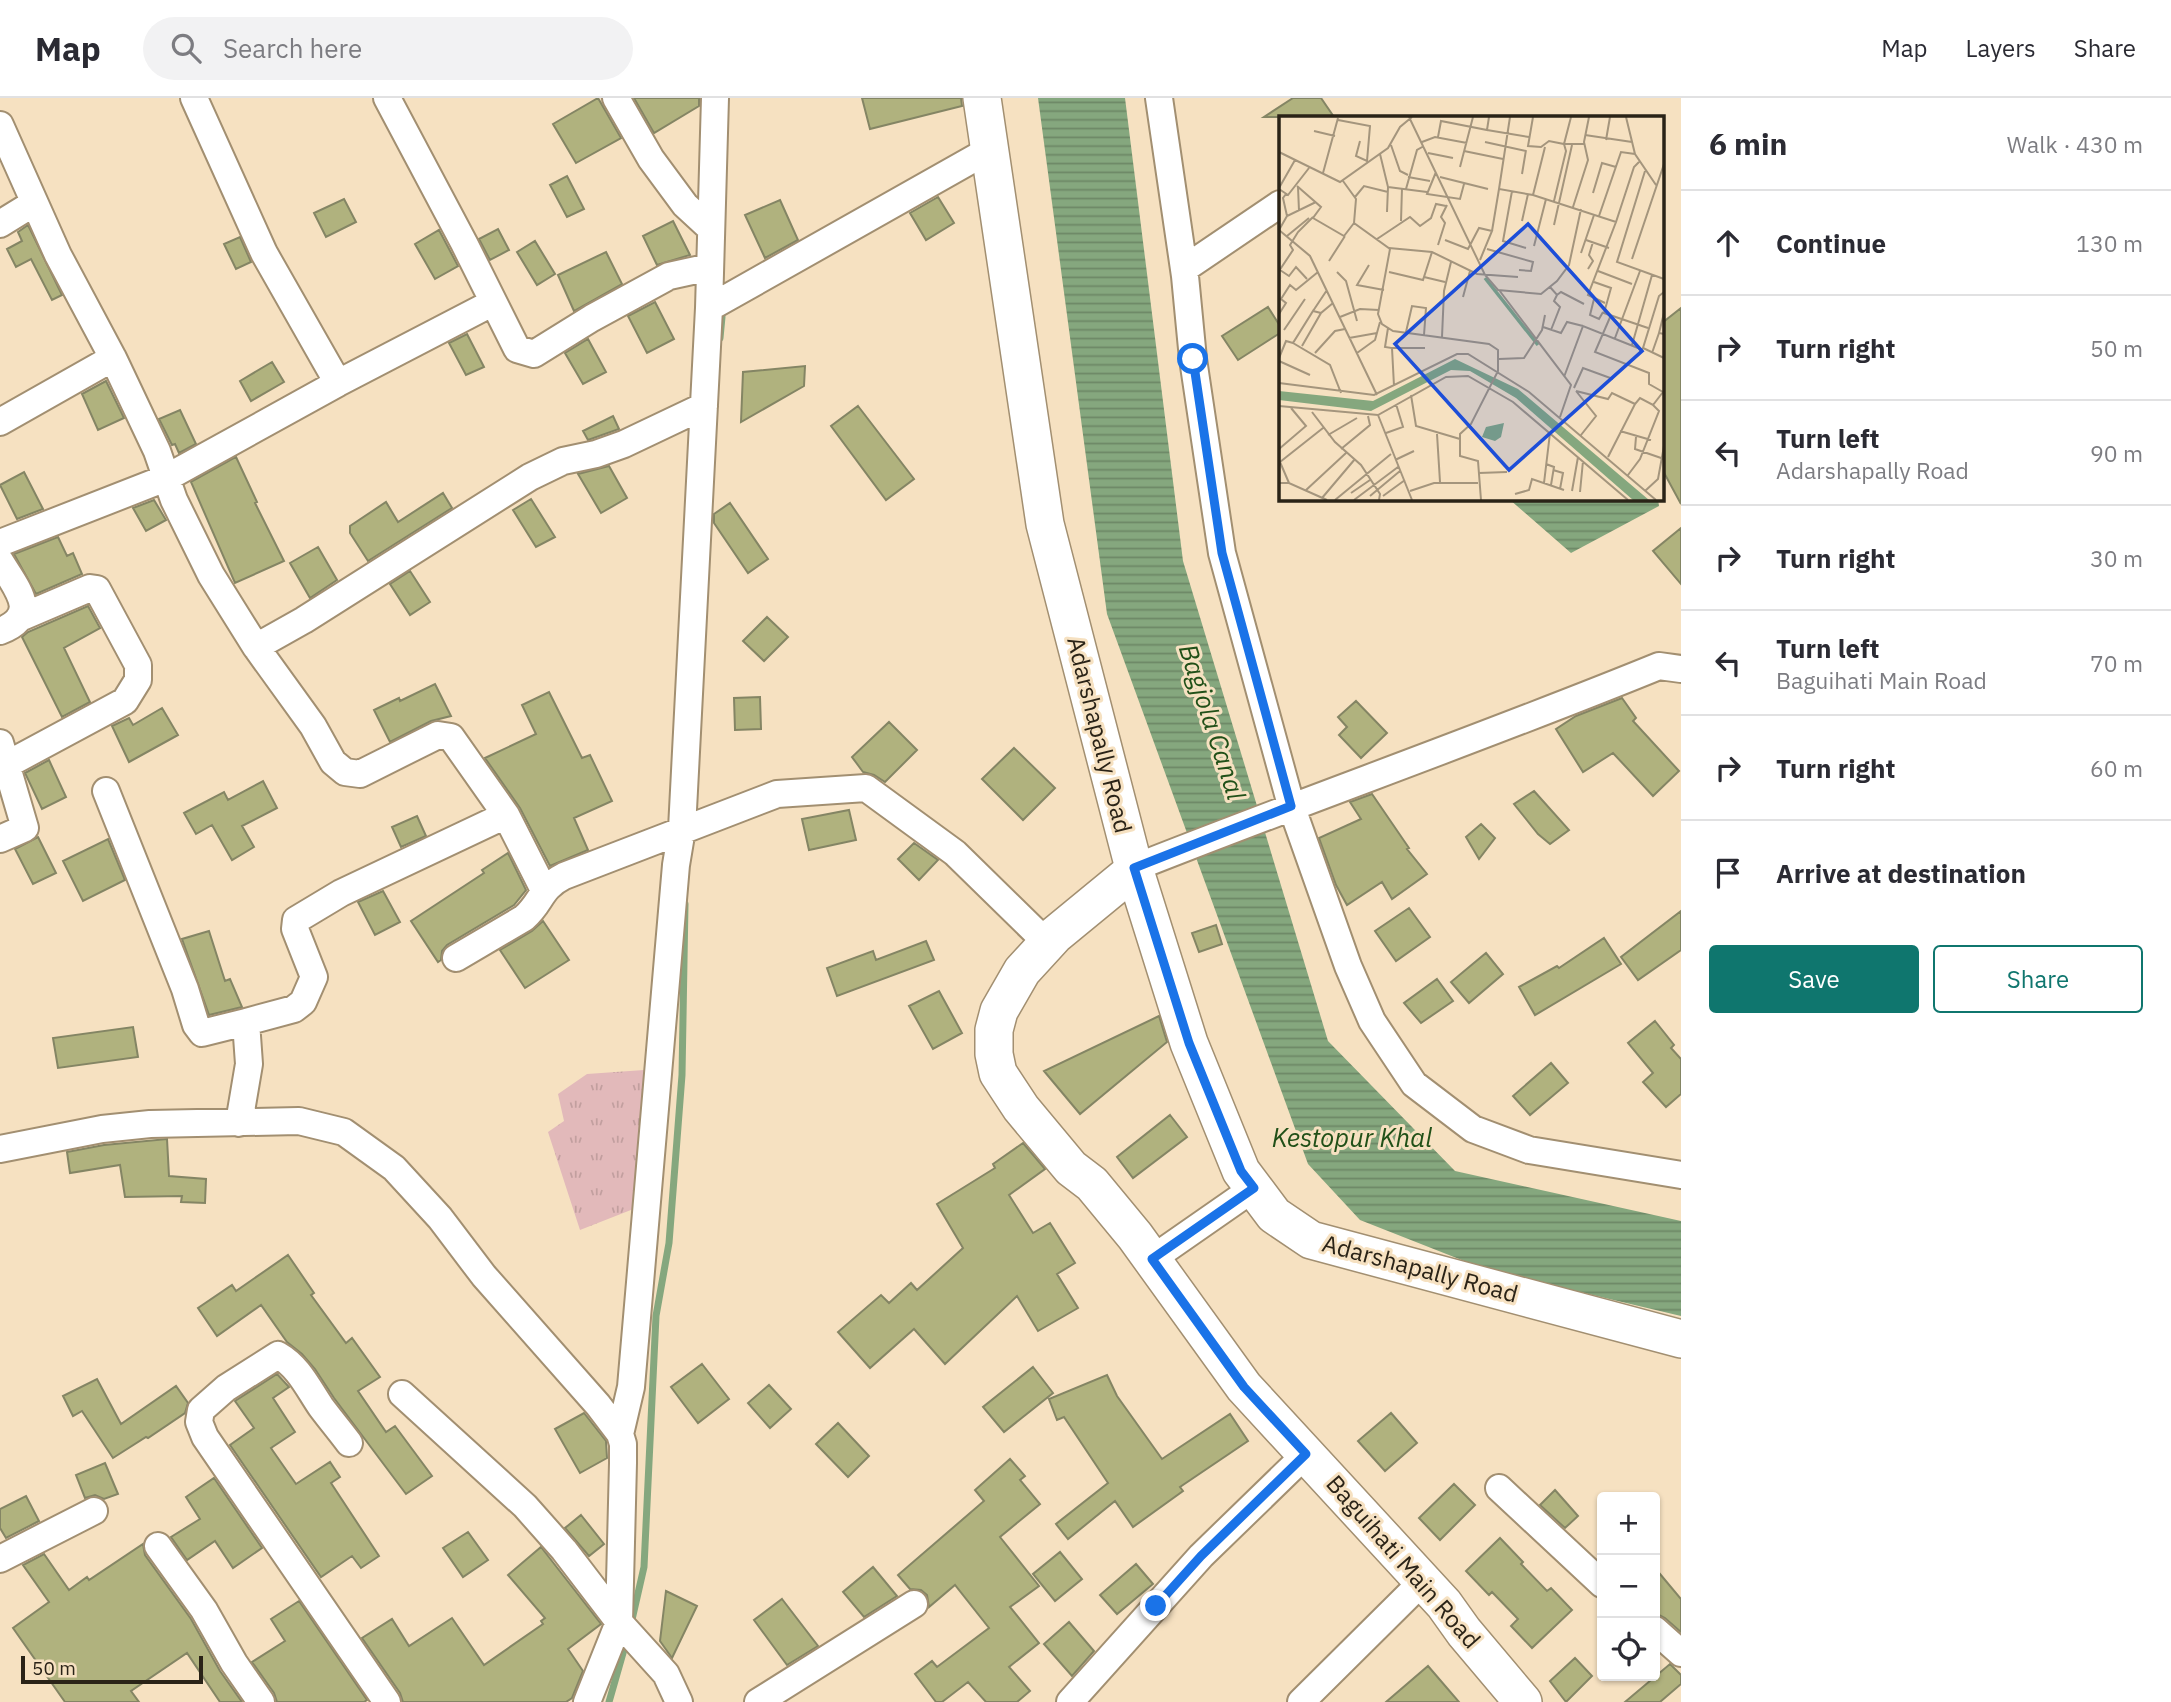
<!DOCTYPE html>
<html lang="en">
<head>
<meta charset="utf-8">
<style>
  :root { --surface:#fff; --page:#f2f2f3; --text:#2b2b33; --muted:#7c7c81; --line:#e1e1e2; --accent:#0f766e }
  body { margin:0; font-family:"IBM Plex Sans",sans-serif; background:var(--page); color:var(--text) }
  .controls { position:absolute; right:21px; bottom:21px; display:grid; overflow:hidden; border-radius:7px; box-shadow:0 2px 5px #0004 }
  .controls button { width:63px; height:63px; display:grid; place-items:center; padding:0; border:0; border-bottom:2px solid var(--line); background:var(--surface); color:var(--text); font:35px sans-serif }
  .scale { position:absolute; left:21px; bottom:18px; width:182px; box-sizing:border-box; padding-left:7px; border:4px solid #2a2317; border-top:0; font-size:19px; line-height:24px; white-space:nowrap; color:#2a2317; -webkit-text-stroke:5px #f6e1c1; paint-order:stroke }
  .stop { position:absolute; width:21px; height:21px; margin:-16px; border:5px solid #1a73e8; border-radius:50%; background:#fff }
  .stop.end { background:#1a73e8; border-color:#fff; box-shadow:0 2px 7px #0008 }
  .list { margin:0; padding:0; list-style:none }
  h2 { display:flex; justify-content:space-between; align-items:center; height:91px; margin:0; padding:0 28px; font-size:30px }
  h2 small { font-size:23px; font-weight:400; color:var(--muted) }
  .list li { display:grid; grid-template-columns:46px 1fr auto; gap:21px; align-items:center; box-sizing:border-box; height:105px; padding:0 28px; border-top:2px solid var(--line) }
  .list b { display:block; font-size:26px; white-space:nowrap }
  .list p { margin:0; font-size:23px; white-space:nowrap; color:var(--muted) }
  .list em { font-size:23px; font-style:normal; color:var(--muted) }
  .actions { display:flex; gap:14px; padding:21px 28px }
  .actions a { flex:1; padding:16px 0; border:2px solid var(--accent); border-radius:7px; text-align:center; font-size:24px; color:var(--accent) }
  .actions .main { background:var(--accent); color:#fff }
  .icon { flex:none; width:38px; height:38px; fill:none; stroke:currentColor; stroke-width:2; stroke-linecap:round; stroke-linejoin:round }
  .map { position:relative; flex:none; width:1681px; height:1604px; overflow:hidden }
  header { display:flex; align-items:center; gap:42px; box-sizing:border-box; height:98px; padding:0 35px; background:var(--surface); border-bottom:2px solid var(--line) }
  header strong { font-size:33px }
  nav { display:flex; gap:38px; margin-inline-start:auto; font-size:24px }
  .search { width:490px; height:63px; background:var(--page); display:flex; align-items:center; gap:18px; box-sizing:border-box; padding:0 24px; border-radius:38px; color:var(--muted); font-size:26px }
  main { display:flex }
  aside { flex:1; background:var(--surface) }
  .map>svg:first-child { display:block }
  .park { fill:url(#park-tufts) }
  .water { fill:url(#water-rules) }
  .lines { fill:none; stroke-linecap:round; stroke-linejoin:round }
  .stream { stroke:#85a77e; stroke-width:7 }
  .building { fill:#b0b27e; stroke:#848564; stroke-width:2 }
  .street-casing { stroke:#a28f71; stroke-width:30 }
  .secondary-casing { stroke:#a28f71; stroke-width:40 }
  .street { stroke:#fff; stroke-width:26 }
  .secondary { stroke:#fff; stroke-width:37 }
  .route { stroke:#1a73e8; stroke-width:9 }
  .labels { text-anchor:middle; stroke-width:6; stroke-linejoin:round; paint-order:stroke }
  .street-label { font-size:24px; fill:#2a2317; stroke:#f6e1c1 }
  .water-label { font-size:26px; font-style:italic; fill:#215018; stroke:#f6e1c1 }
  .inset-river { fill:none; stroke:#85a77e; stroke-width:3.5 }
  .inset-road { fill:none; stroke:#a4957d; stroke-width:2 }
  .view { fill:#1d4ed8; fill-opacity:0.15; stroke:#1d4ed8; stroke-width:3.5 }
  .inset-edge { fill:none; stroke:#2a2317; stroke-width:3.5 }
</style>
</head>
<body>
<header>
<strong>Map</strong>
<div class="search"><svg class="icon" aria-label="search" viewBox="0 0 24 24"><circle cx="10" cy="10" r="6"/><path d="M15 15l6 6"/></svg>Search here</div>
<nav><a>Map</a><a>Layers</a><a>Share</a></nav>
</header>
<main>
<div class="map">
<svg width="1681" height="1604" viewBox="0 0 1681 1604">
  <defs>
    <pattern id="park-tufts" width="24" height="20" patternUnits="userSpaceOnUse" patternTransform="scale(1.75)"><rect width="24" height="20" fill="#e2b9ba"/><path d="M3 7l-1-3M5 7V3M7 7l1-3M15 17l-1-3M17 17v-4M19 17l1-3" fill="none" stroke="#c29f9f"/></pattern>
    <pattern id="water-rules" width="6" height="5" patternUnits="userSpaceOnUse" patternTransform="scale(1.75)"><rect width="6" height="5" fill="#85a77e"/><path d="M0 2.5h6" fill="none" stroke="#6d8866"/></pattern>
  </defs>
  <rect width="100%" height="100%" fill="#f6e1c1"/>
  <path class="park" d="M644,972L636,1110L580,1132L548,1034L564,1023L558,996L587,976Z"/>
  <path class="water" d="M1038,0H1125L1183,463L1328,943L1455,1073L1681,1123V1218L1487,1172L1360,1122L1308,1066L1107,516Z
    M1509,401H1658L1659,408L1571,455Z"/>
  <g class="lines">
    <path class="stream" d="M720,240L722,219
      M631,1526L644,1469L656,1218L669,1145L682,977L685,806
      M609,1604L627,1541"/>
  </g>
  <path class="building" d="M598,0L621,40L576,65L553,26Z
    M634,0H699V8L654,35Z
    M862,0H961L962,8L870,31Z
    M1293,0H1321L1334,19H1264Z
    M567,78L584,111L567,119L550,87Z
    M938,99L954,125L926,142L910,115Z
    M344,101L356,124L326,139L314,115Z
    M780,102L798,142L765,160L745,117Z
    M673,123L690,157L657,167L643,138Z
    M28,127L62,197L52,202L31,161L16,169L7,151L22,143L18,134Z
    M498,131L509,152L490,162L479,141Z
    M439,132L458,168L435,181L415,146Z
    M240,139L251,164L236,171L224,146Z
    M535,143L555,176L537,187L517,154Z
    M606,154L622,186L574,213L558,177Z
    M655,204L674,241L647,255L628,218Z
    M1268,209L1280,228V235L1238,262L1222,238Z
    M1681,210V406L1662,371V225Z
    M467,236L484,269L466,277L449,245Z
    M588,241L606,274L583,286L565,255Z
    M272,264L284,284L251,303L240,283Z
    M805,268L804,288L741,324L743,274Z
    M106,283L124,320L98,332L82,296Z
    M858,308L914,381L886,402L831,328Z
    M180,312L196,346L179,355L175,346L172,347L159,321Z
    M613,318L619,331L588,342L583,333Z
    M236,359L257,404L255,405L284,463L235,485L191,384Z
    M609,368L627,400L601,415L578,376Z
    M24,374L43,411L17,421L0,387Z
    M443,395L452,410L368,463L350,435V428L386,404L398,424Z
    M531,401L555,439L536,449L513,412Z
    M154,402L166,422L146,433L133,410Z
    M730,405L768,461L748,475L714,425V416Z
    M1681,430V486L1653,453Z
    M58,439L67,458L73,455L82,476L36,496L14,456Z
    M318,449L337,482L310,500L290,465Z
    M410,473L430,504L410,517L390,486Z
    M88,508L100,530L64,550L90,604L62,619L22,539L28,534Z
    M767,519L788,539L764,563L743,543Z
    M435,586L451,618L431,623L390,644L374,612L399,600L400,603Z
    M549,594L582,660L590,657L612,703L574,720L588,752L550,768L520,710L485,660L536,636L522,607Z
    M760,599L761,631L735,632L734,600Z
    M1622,600L1636,620L1633,623L1679,673L1653,698L1613,655L1583,674L1556,631L1576,618Z
    M1356,603L1387,635L1361,660L1339,637L1347,629L1338,619Z
    M162,610L178,637L129,664L112,628L129,620L133,627Z
    M889,624L917,652L885,684L874,677L863,674L852,659Z
    M1014,650L1055,690L1023,722L982,681Z
    M49,662L66,699L42,711L25,675Z
    M263,683L277,710L242,728L254,749L232,762L212,727L196,736L184,715L224,694L228,702Z
    M1534,693L1569,732L1550,746L1538,736L1514,706Z
    M1372,696L1409,750L1407,751L1427,776L1392,801L1382,784L1347,807L1336,787L1319,740L1361,721L1350,704Z
    M849,712L856,742L809,752L802,721Z
    M417,718L426,738L401,749L392,729Z
    M1481,726L1495,740L1479,761L1466,739Z
    M38,739L56,775L33,786L15,751Z
    M108,741L125,782L83,803L63,763Z
    M914,745L938,762L919,782L898,761Z
    M508,755L526,792L514,807L447,847L442,853L441,862L438,864L411,823L484,775L482,772Z
    M383,793L400,824L375,837L358,804Z
    M1409,810L1430,839L1396,863L1375,833Z
    M1681,813V852L1638,882L1621,859Z
    M543,823L569,862L525,890L500,852L532,833Z
    M1216,827L1222,846L1199,854L1192,835Z
    M209,833L225,883L230,881L242,909L209,917L182,841Z
    M1604,840L1621,866L1535,917L1519,889L1557,868L1559,870Z
    M926,843L934,862L837,898L827,870L873,853L876,862Z
    M1486,855L1503,876L1469,905L1451,884Z
    M1437,881L1453,903L1421,925L1404,905Z
    M939,893L962,935L933,951L909,908Z
    M1159,918L1167,944L1080,1016L1044,973Z
    M1655,923L1674,947L1671,950L1681,961V996L1666,1009L1643,984L1653,975L1628,945Z
    M133,929L138,959L58,970L53,940Z
    M1551,965L1568,985L1530,1017L1513,998Z
    M1170,1017L1187,1039L1133,1080L1117,1059Z
    M167,1041L169,1078L206,1081L205,1105L181,1104L182,1098L125,1099L120,1067L70,1075L67,1054L104,1047Z
    M1023,1045L1045,1071L1009,1097L1033,1135L1050,1125L1075,1165L1057,1176L1078,1210L1038,1233L1017,1198L945,1266L914,1231L870,1270L838,1234L881,1197L889,1205L911,1185L917,1192L963,1150L937,1106L995,1070L993,1066Z
    M288,1157L314,1195L311,1197L346,1245L352,1240L380,1279L358,1293L386,1334L395,1328L432,1378L406,1396L334,1300L315,1271L302,1256L287,1244L261,1207L217,1238L198,1210L232,1187L236,1193Z
    M702,1266L729,1301L698,1325L671,1289Z
    M1033,1269L1053,1295L1004,1334L983,1309Z
    M277,1276L289,1289L273,1300L295,1334L271,1350L273,1353L296,1386L330,1364L340,1379L331,1385L379,1458L361,1470L352,1458L321,1479L230,1347L254,1330L235,1303Z
    M1107,1277L1117,1298L1162,1361L1230,1316L1248,1343L1180,1389L1183,1393L1133,1429L1115,1403L1068,1441L1056,1426L1108,1385L1064,1319L1057,1322L1049,1301Z
    M97,1281L121,1326L176,1288L188,1305L185,1315L148,1340L146,1339L113,1360L82,1313L73,1318L63,1298Z
    M769,1287L791,1311L770,1330L748,1305Z
    M584,1315L606,1343L607,1360L580,1375L555,1331Z
    M1391,1315L1417,1345L1385,1373L1358,1343Z
    M838,1325L869,1358L848,1379L816,1346Z
    M1010,1361L1025,1378L1020,1382L1040,1406L1000,1439L1039,1488L1010,1509L1039,1545L1009,1569L1030,1593L1017,1604H986L968,1584L942,1604H936L915,1576L932,1563L937,1569L989,1530L955,1487L929,1509L927,1497L921,1492L910,1491L898,1477L984,1403L975,1392Z
    M105,1365L118,1396L104,1401L95,1397L85,1400L76,1377Z
    M214,1380L262,1450L233,1470L215,1443L187,1462L171,1439L200,1421L186,1399Z
    M1454,1386L1475,1407L1440,1442L1419,1420Z
    M1555,1392L1578,1418L1565,1430L1540,1407Z
    M26,1398L39,1423L6,1440L0,1430V1411Z
    M581,1417L604,1446L589,1458L565,1430Z
    M468,1434L488,1462L463,1479L443,1450Z
    M1500,1440L1523,1464L1521,1466L1547,1493L1551,1490L1572,1512L1532,1550L1511,1528L1518,1521L1492,1494L1489,1497L1466,1473Z
    M143,1446L145,1457L191,1521L220,1573L242,1604H220L187,1555L131,1593L139,1604H65L13,1530L49,1504L23,1467L44,1456L69,1492L87,1479L89,1482Z
    M541,1449L601,1526L568,1551L583,1573L572,1600L566,1604H403L400,1595L362,1540L392,1521L409,1548L452,1520L484,1567L543,1526L541,1523L545,1520L508,1477Z
    M1060,1454L1082,1481L1055,1503L1033,1476Z
    M1136,1466L1153,1486L1117,1516L1100,1497Z
    M873,1469L897,1498L864,1519L843,1494Z
    M1655,1470L1681,1501V1534L1665,1520L1655,1515Z
    M666,1493L697,1508L672,1560L660,1543Z
    M782,1501L818,1548L787,1567L754,1522Z
    M299,1503L367,1602L364,1604H277L274,1595L252,1564L285,1543L271,1521Z
    M1069,1524L1094,1553L1072,1578L1044,1546Z
    M1575,1560L1592,1578L1566,1604L1550,1583Z
    M1670,1566L1681,1577V1586L1660,1604H1625Z
    M1428,1568L1459,1604H1386Z"/>
  <g class="lines">
    <g class="street-casing">
      <path id="street" d="M387,0L464,145L517,251L534,256L592,220L669,178L710,169
        M616,0L651,61L685,107L711,131
        M1159,0L1185,178L1193,261L1222,455L1291,707L1348,868L1372,923L1414,986L1473,1031L1529,1052L1681,1077
        M0,27L58,157L113,260L157,353L174,402L211,477L256,549L304,522L530,379L563,363L596,356L624,346L704,308
        M0,126L34,105
        M1184,171L1280,106
        M709,210L715,0
        M338,285L492,205
        M0,324L113,260
        M0,445L166,380L338,285L264,155L194,0
        M0,463C16,490 42,517 0,533
        M256,549L313,628L333,664L345,674L360,676L438,637L451,639L506,717L544,792
        M0,645L25,730L0,741
        M8,666L125,603L138,582V567L97,491L90,490L22,519
        M106,693L185,891L196,927L202,935L246,924L249,966L239,1025
        M1134,770C1308,701 1485,639 1659,568L1681,571
        M456,860L524,820C543,803 539,791 564,778L777,696L866,690L955,755L1047,845
        M246,924L294,911L303,904L314,879L295,831L296,822L341,795L506,717
        M0,1051L102,1031L150,1026L299,1023L344,1034L394,1070L440,1120L484,1178L598,1307L620,1336L623,1346V1365L619,1524L587,1604
        M1152,1161L1254,1090
        M402,1296L525,1408L564,1452L619,1524L666,1576L679,1604
        M620,1336L631,1289L676,767L682,731L709,210L989,52
        M349,1345C340,1333 330,1321 321,1309C308,1290 299,1269 278,1257L226,1290L201,1312L199,1324L205,1339L387,1604
        M1499,1390L1602,1486
        M158,1448L204,1512L234,1565L261,1604
        M0,1461L94,1413
        M1655,1532L1681,1555
        M758,1604L914,1506
        M1070,1604L1201,1458L1306,1356
        M1301,1604L1423,1483"/>
    </g>
    <g class="secondary-casing">
      <path id="secondary" d="M982,0L1045,426L1134,770L1189,945L1241,1073L1274,1117L1311,1142L1681,1241
        M1134,770L1128,777L1055,837L1022,873L999,913L994,932V956L998,975L1021,1010L1071,1070L1092,1086L1135,1138L1244,1289L1444,1506L1464,1534L1523,1604"/>
    </g>
    <use href="#street" class="street"/>
    <use href="#secondary" class="secondary"/>
  </g>
  <g class="lines">
    <path class="route" d="M1156,1508L1201,1458L1306,1356L1244,1289L1152,1161L1254,1090L1241,1073L1189,945L1134,770L1291,708L1222,455L1193,261"/>
  </g>
  <g class="labels">
    <g class="street-label">
      <text transform="translate(1099 637) rotate(76)" y="8">Adarshapally Road</text>
      <text transform="translate(1420 1171) rotate(15)" y="8">Adarshapally Road</text>
      <text transform="translate(1403 1464) rotate(49)" y="8">Baguihati Main Road</text>
    </g>
    <g class="water-label">
      <text transform="translate(1212 624) rotate(72)" y="9">Bagjola Canal</text>
      <text x="1352" y="1049">Kestopur Khal</text>
    </g>
  </g>
  <g transform="translate(1279 18)">
    <rect width="385" height="385" fill="#f6e1c1"/>
    <path d="M176,243L239,273L370,384H354L237,282L191,255L172,254L92,295L0,284V275L94,285ZM225,307L222,321L216,325L203,321L207,311Z" fill="#85a77e"/>
    <path class="inset-river" d="M206,162L259,229"/>
    <path class="inset-road" d="M130,1L206,159L219,174L262,178L278,165L290,149L302,93M231,1L220,73L254,79L337,106L355,51L360,46M254,1L249,30L262,31L270,25L285,28L292,1M347,1L356,38L377,69M59,4L91,10L88,45L77,40L81,25M208,14L250,21M35,15L56,20M306,19L353,26M159,21L162,5L208,14L210,1M327,24L331,1M143,26L156,21L188,27M206,26L247,35M112,29L121,55L129,59M185,35L224,43M0,36L61,66L109,32L121,11L133,1M149,37L174,42M101,38L109,71L108,96M181,51L194,1M366,55L338,146L385,163M157,56L148,78L181,83L185,68M44,57L59,2M243,58L247,34M129,61L151,65M161,61L209,73M64,65L77,83L75,107L111,133L99,198L103,208L114,215L210,228L219,234V255L192,308L181,318V340L199,345L202,384M18,70L42,91L34,102L65,120L75,107M19,71L20,95M109,71L148,76M0,72L16,44M0,73L9,79L30,52M127,73L138,34L145,30M233,75L224,125L247,132M314,77L323,47L337,51M7,78L4,82L8,100M254,79L266,31M76,81L85,70L109,76M275,85L287,35L285,28H306M294,91L309,44L305,26L310,1M320,100L342,36L356,38M122,105L123,72M243,105L249,78M275,109L293,29M0,114L31,140L98,279M0,114L8,100L37,86M213,115L220,73M8,120L30,102M98,123L131,101L141,110L152,102L157,88L167,90M166,124L189,133L200,112L213,115L201,144M307,124L330,132M159,129L166,107L162,101L168,89M255,130L267,83M110,132L153,136L198,158L239,161M208,133L254,146L252,155L240,154M302,137L315,99M353,143L385,48M50,145L66,120M90,149L78,169L105,174M309,153L314,145L310,139L314,126M1,154L10,160L17,151L28,163M0,155L14,134L11,129L19,116L34,101M319,155L353,168M58,156L67,165L78,205M110,156L144,164L153,136M145,161L166,166M315,166L332,172L325,197L369,212M271,171L278,179L282,176L305,188M220,174L292,269L281,301M385,176L380,180L364,232L385,242M184,181L191,155M315,183L311,199L320,203L324,196M326,187L309,179L337,106M34,195L48,174M42,197L34,195L14,227L51,249L62,277M385,197L380,217L385,218M0,198L7,187L2,183L11,169L17,174L39,156M332,199L316,236L370,257V268L384,276M61,201L81,193L100,194M264,211L282,217L288,206L304,210M109,212L106,231L113,232L115,270M5,214L26,183M272,214L281,191L275,185L278,179M127,216L133,190L147,192L145,219M163,221L165,175L172,146M70,222L98,217M336,222L361,155M353,229L373,159M23,230L42,197L54,187M113,232H146M36,237L56,215L66,213M78,237L96,224L101,206M373,237L380,217M0,242L7,225L14,227M220,243L245,242L263,214L266,199M0,245L31,259M285,261L304,210L364,234M0,267L95,279L178,238H189L250,276L377,384M295,272L304,252L334,263M297,275L329,283L333,277L356,288M297,275L317,300L302,319M132,279L137,310L181,323M0,290L99,299L167,261L189,260L234,286L349,384M33,296L56,326L82,349L101,378L100,384M99,299L133,384M341,315L372,324M107,317L124,311L117,288M158,318L161,366M49,319L78,302M357,321L356,333L385,343M0,333L27,310L12,292M62,333L91,309L89,300M329,341L356,288L361,282L374,289L384,276M116,344L135,335M1,346L44,312M1,346L10,367M267,348L275,351L272,369M274,354L284,357L281,373M200,357L228,356M349,359L361,343L380,295L374,289M0,367H10L48,384M265,367L271,317M26,375L67,337M131,375L155,367H199M293,375L299,341M366,375L379,363L385,330M301,376L304,345M72,377L91,364M236,378L250,374L253,363L285,374M91,380L121,355M104,380L126,364M43,382L76,343M56,384L112,338M75,384L119,351"/>
    <path class="view" d="M249,108L363,235L230,354L116,228Z"/>
    <rect width="385" height="385" class="inset-edge"/>
  </g>
</svg>
<div class="controls">
<button>+</button>
<button>−</button>
<button><svg class="icon" aria-label="locate" viewBox="0 0 24 24"><circle cx="12" cy="12" r="6"/><path d="M12 2v4M12 18v4M2 12h4M18 12h4"/></svg></button>
</div>
<div class="scale">50 m</div>
<div class="stop" style="left:1193px;top:261px"></div>
<div class="stop end" style="left:1156px;top:1508px"></div>
</div>
<aside>
<h2>6 min<small>Walk · 430 m</small></h2>
<ul class="list">
<li><svg class="icon" aria-label="ahead" viewBox="0 0 24 24"><path d="M12 20V5M6 11l6-6 6 6"/></svg><div><b>Continue</b></div><em>130 m</em></li>
<li><svg class="icon" aria-label="right" viewBox="0 0 24 24"><path d="M7 20v-9h11M14 6l5 5-5 5"/></svg><div><b>Turn right</b></div><em>50 m</em></li>
<li><svg class="icon" aria-label="left" viewBox="0 0 24 24"><path d="M17 20v-9H6M10 6l-5 5 5 5"/></svg><div><b>Turn left</b><p>Adarshapally Road</p></div><em>90 m</em></li>
<li><svg class="icon" aria-label="right" viewBox="0 0 24 24"><path d="M7 20v-9h11M14 6l5 5-5 5"/></svg><div><b>Turn right</b></div><em>30 m</em></li>
<li><svg class="icon" aria-label="left" viewBox="0 0 24 24"><path d="M17 20v-9H6M10 6l-5 5 5 5"/></svg><div><b>Turn left</b><p>Baguihati Main Road</p></div><em>70 m</em></li>
<li><svg class="icon" aria-label="right" viewBox="0 0 24 24"><path d="M7 20v-9h11M14 6l5 5-5 5"/></svg><div><b>Turn right</b></div><em>60 m</em></li>
<li><svg class="icon" aria-label="arrive" viewBox="0 0 24 24"><path d="M6 21V4h12l-3 4 3 4H6"/></svg><div><b>Arrive at destination</b></div></li>
</ul>
<div class="actions"><a class="main">Save</a><a>Share</a></div>
</aside>
</main>
</body>
</html>
